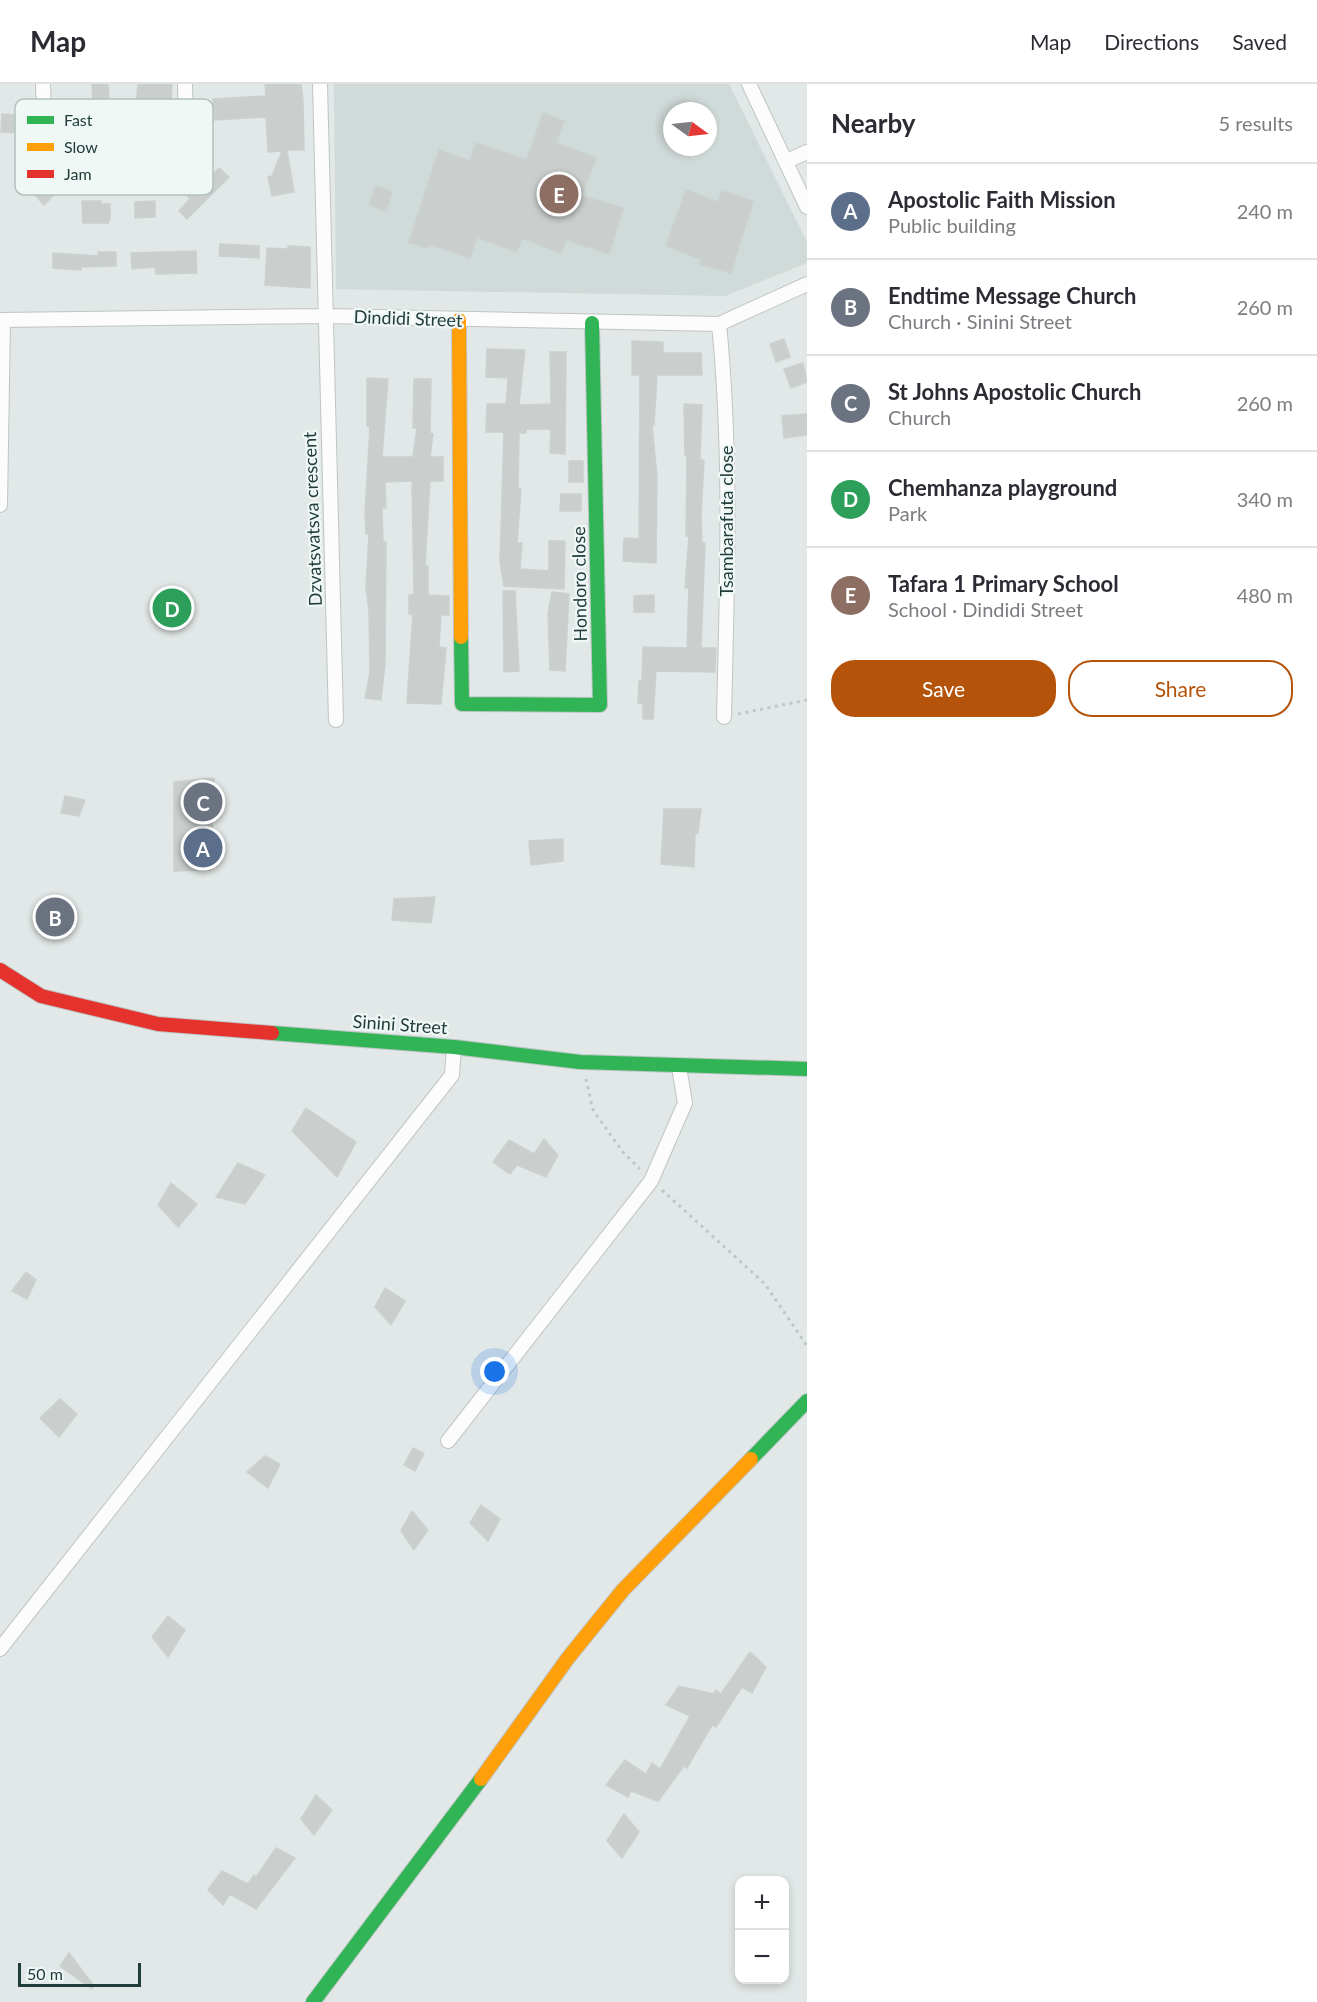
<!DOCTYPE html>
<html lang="en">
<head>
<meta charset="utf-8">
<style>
  :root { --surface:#fff; --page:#f7f7f7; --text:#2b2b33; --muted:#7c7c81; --line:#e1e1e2; --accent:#b45309 }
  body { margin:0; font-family:Lato,sans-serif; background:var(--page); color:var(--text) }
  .controls { position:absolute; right:18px; bottom:18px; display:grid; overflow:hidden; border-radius:12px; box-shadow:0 3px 9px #0003 }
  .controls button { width:54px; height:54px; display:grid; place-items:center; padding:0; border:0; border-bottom:2px solid var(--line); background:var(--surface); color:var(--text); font:30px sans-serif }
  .compass { position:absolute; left:663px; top:18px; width:54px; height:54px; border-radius:50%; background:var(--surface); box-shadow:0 3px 9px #0003; rotate:105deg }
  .scale { position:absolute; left:18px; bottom:15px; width:123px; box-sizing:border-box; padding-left:6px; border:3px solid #203c3b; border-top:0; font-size:16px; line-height:21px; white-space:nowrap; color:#203c3b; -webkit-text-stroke:4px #f0f8f6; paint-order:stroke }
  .you { position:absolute; left:495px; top:1288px; width:21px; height:21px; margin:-15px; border:4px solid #fff; border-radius:50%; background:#1a73e8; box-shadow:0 0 0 9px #1a73e833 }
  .badge { display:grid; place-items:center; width:39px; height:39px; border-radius:50%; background:var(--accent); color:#fff; font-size:20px; font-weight:700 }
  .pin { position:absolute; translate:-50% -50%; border:3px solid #fff; box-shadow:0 2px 6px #0006 }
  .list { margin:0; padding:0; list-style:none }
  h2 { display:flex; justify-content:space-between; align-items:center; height:78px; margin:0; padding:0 24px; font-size:26px }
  h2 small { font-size:20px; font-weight:400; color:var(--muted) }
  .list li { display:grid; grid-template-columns:39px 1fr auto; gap:18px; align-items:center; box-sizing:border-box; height:96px; padding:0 24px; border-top:2px solid var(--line) }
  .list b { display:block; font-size:22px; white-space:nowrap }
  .list p { margin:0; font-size:20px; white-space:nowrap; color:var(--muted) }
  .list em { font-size:20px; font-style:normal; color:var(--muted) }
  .actions { display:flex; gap:12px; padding:18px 24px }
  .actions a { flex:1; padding:14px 0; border:2px solid var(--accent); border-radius:24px; text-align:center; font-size:21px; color:var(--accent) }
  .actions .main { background:var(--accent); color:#fff }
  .map { position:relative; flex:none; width:807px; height:1918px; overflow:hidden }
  header { display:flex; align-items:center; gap:36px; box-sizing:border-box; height:84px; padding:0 30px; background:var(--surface); border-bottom:2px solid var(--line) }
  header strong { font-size:28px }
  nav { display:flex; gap:33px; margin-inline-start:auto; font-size:21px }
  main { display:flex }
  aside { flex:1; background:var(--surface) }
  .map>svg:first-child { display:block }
  .built { fill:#d0dad8; fill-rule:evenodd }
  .building { fill:#cacfce; stroke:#cbd1d0; stroke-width:1.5 }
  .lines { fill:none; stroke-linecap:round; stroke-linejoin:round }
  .street-casing { stroke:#bfc5c4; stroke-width:16 }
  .fast-casing { stroke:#bec6c5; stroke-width:16 }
  .slow-casing { stroke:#bec6c5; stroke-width:16 }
  .jam-casing { stroke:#bec6c5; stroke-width:16 }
  .path { stroke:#bfc8c7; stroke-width:3; stroke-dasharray:3 4.5; stroke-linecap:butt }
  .street { stroke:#fbfcfb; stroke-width:14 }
  .fast { stroke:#30b455; stroke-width:14 }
  .slow { stroke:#ff9f0a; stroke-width:14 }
  .jam { stroke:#e5322d; stroke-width:14 }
  .labels { text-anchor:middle; stroke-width:4.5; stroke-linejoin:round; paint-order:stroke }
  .street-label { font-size:18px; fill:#203c3b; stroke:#f0f8f6 }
  .key { fill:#f0f8f6; stroke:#b2c0be; stroke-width:1.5 }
  .key-label { font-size:16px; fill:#203c3b }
</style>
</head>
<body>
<header>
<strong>Map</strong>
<nav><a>Map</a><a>Directions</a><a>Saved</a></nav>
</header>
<main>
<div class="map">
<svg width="807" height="1918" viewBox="0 0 807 1918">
  <rect width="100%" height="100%" fill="#e2e8e7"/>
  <path class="built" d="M334,0H729L807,158V179L725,212L336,205ZM672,27H708V63H672Z"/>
  <path class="building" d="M92,0H108L111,47L134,46L138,0H172L170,36L155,35L156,61L143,62V71H129V61L92,62L91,41H94Z
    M265,0H301L303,16L304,66H287L294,108L272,112L268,93L272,92L282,67L268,68L266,33L214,36L213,15L266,12Z
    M543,29L564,37L556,59L596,74L582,112L623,124L609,170L566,156L561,169L522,154L517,168L477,153L470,174L429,160L428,164L409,158L439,66L470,77L476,59L527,76Z
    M2,30L19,31L18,49L1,48Z
    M30,81L53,112L44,121L17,91Z
    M219,84L229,93L187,135L179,127L190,115L186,110L200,96L204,100Z
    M376,102L392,108L386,127L369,121Z
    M686,106L718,118L722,107L753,117L731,189L700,180L701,175L666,162Z
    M82,117H101V120H110V135L108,139H83Z
    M155,117V133L135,134V118Z
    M220,160L259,162V174L219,172Z
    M288,162L310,163V204L265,201L267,164L288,165Z
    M196,167L197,189L156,190L155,183L132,185L131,169Z
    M98,168H116V182L81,183V186L53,184V169L99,172Z
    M784,255L790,273L776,278L770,260Z
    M632,257L663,258V269H701L702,291H657L654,341H652L657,393L656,479L623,477L624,454L639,455L640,291H632Z
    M487,265L525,266L519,321L551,320L550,268H566L565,370L550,369L551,345H526V349H519L518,405H521L517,459H522L520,485L549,487V457H565L564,505L504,502L500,477L504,348H486L487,320H506L508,294L486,293Z
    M803,279L807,298L791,304L784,285Z
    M367,294L388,295L382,373H413L417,344H413L414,295H431L430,349L433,350L430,373H443V397H430L425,482H428V511L449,512V531H441L439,563L446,564L441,620L407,619L413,530H409V511H414L412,397L385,398L386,424H382L383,458H386L385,579L381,616L365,614L370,589L369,528L366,503L369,450H366L365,429L370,343L367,342Z
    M684,320L702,321L700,376H704L701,433L702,459H705L701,564H716L715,588L656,587L653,635H643V620L638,619L639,597H642L643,563L687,564L689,504H685L689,452H686L687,371H685Z
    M807,330V351L784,354L782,332Z
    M569,377H583V398H569Z
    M561,410H581V427H560Z
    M503,507H515L519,587L504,588Z
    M552,508L569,510L565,587L550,586L548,529Z
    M654,511V528H634V512Z
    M214,694L211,786L174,787V698Z
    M65,712L85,716L79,732L61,729Z
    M664,725H701L698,749L695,750L694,783L661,780Z
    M563,755V777L531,781L529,757Z
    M435,813L431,839L392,836L394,815Z
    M306,1024L356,1058L337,1093L292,1047Z
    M544,1055L558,1071L546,1093L517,1081L510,1090L493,1078L509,1056L534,1070Z
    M238,1079L265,1091L245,1120L216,1113Z
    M171,1099L197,1120L178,1143L158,1121Z
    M26,1188L36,1196L27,1215L12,1207Z
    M385,1204L405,1217L391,1241L375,1223Z
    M60,1315L77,1330L59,1353L40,1334Z
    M413,1364L424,1369L415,1387L404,1381Z
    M265,1372L280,1380L268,1404L247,1388Z
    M481,1421L500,1435L488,1457L470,1439Z
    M412,1427L428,1446L414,1466L401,1447Z
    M168,1532L185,1546L168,1573L152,1553Z
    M750,1568L766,1583L752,1609L742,1603L716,1643L712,1641L687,1684L684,1682L658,1717L631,1707L628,1713L606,1701L625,1676L646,1690L652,1679L660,1685L690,1632L666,1621L679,1602L714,1610L716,1606L721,1610Z
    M316,1711L332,1726L314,1751L301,1735Z
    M624,1730L639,1748L622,1774L607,1757Z
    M276,1764L295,1774L256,1825L230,1810L223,1821L208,1806L222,1787L248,1800L254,1791L256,1793Z
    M69,1869L94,1902L92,1905L60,1882Z"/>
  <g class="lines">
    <g class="street-casing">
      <path id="street" d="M43,0L45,57L50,81L71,92L167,89C193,64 185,34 185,0
        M320,0L336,636
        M749,0L807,123
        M787,77L807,68
        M0,236L325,232L719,240L807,200
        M719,240C732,371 727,502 724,633
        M0,421L3,236
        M448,1357L651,1097L685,1019L679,983
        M0,1565L452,991L454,963"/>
    </g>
    <g class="fast-casing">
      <path id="fast" d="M461,553L462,620L600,621L592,239
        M272,949L454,963L580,978L807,985
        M751,1375L807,1317
        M313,1918L481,1695"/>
    </g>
    <g class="slow-casing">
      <path id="slow" d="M459,236L461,553
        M481,1695L568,1574L623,1506L751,1375"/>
    </g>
    <g class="jam-casing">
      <path id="jam" d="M0,886L41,912L158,940L272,949"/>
    </g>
    <path class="path" d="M738,630L807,616
      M586,995L593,1026L622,1067L640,1085
      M662,1106L765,1200L807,1262"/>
    <use href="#street" class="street"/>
    <use href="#fast" class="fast"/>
    <use href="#slow" class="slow"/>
    <use href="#jam" class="jam"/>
  </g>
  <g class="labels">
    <g class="street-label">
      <text transform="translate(408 235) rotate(2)" y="6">Dindidi Street</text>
      <text transform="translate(313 435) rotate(-92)" y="6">Dzvatsvatsva crescent</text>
      <text transform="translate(727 437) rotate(-90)" y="6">Tsambarafuta close</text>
      <text transform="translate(580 500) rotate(-91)" y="6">Hondoro close</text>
      <text transform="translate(400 941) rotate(4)" y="6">Sinini Street</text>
    </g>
  </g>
  <rect x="15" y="15" width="198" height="96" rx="9" class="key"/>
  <rect x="27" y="32" width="27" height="8" fill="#30b455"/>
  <rect x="27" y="59" width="27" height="8" fill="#ff9f0a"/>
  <rect x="27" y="86" width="27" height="8" fill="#e5322d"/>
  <g class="key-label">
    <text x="64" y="42">Fast</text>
    <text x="64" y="69">Slow</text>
    <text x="64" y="96">Jam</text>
  </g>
</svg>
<div class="controls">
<button>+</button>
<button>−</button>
</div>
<svg class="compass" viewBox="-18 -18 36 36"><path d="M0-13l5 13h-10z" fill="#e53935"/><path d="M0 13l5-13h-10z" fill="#7c7c81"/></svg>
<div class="scale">50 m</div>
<div class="you"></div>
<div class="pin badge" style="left:203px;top:764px;background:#5c6f8a">A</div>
<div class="pin badge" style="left:55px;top:833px;background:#6b7280">B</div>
<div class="pin badge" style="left:203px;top:718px;background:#6b7280">C</div>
<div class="pin badge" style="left:172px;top:524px;background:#2e9e5b">D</div>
<div class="pin badge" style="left:559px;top:110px;background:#8d6e63">E</div>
</div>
<aside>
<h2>Nearby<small>5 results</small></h2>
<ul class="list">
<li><span class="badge" style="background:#5c6f8a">A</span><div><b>Apostolic Faith Mission</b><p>Public building</p></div><em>240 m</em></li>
<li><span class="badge" style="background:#6b7280">B</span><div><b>Endtime Message Church</b><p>Church · Sinini Street</p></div><em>260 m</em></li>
<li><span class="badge" style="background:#6b7280">C</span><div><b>St Johns Apostolic Church</b><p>Church</p></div><em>260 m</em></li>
<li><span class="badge" style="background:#2e9e5b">D</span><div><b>Chemhanza playground</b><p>Park</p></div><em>340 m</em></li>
<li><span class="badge" style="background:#8d6e63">E</span><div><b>Tafara 1 Primary School</b><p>School · Dindidi Street</p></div><em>480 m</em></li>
</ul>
<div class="actions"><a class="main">Save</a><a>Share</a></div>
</aside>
</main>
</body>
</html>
